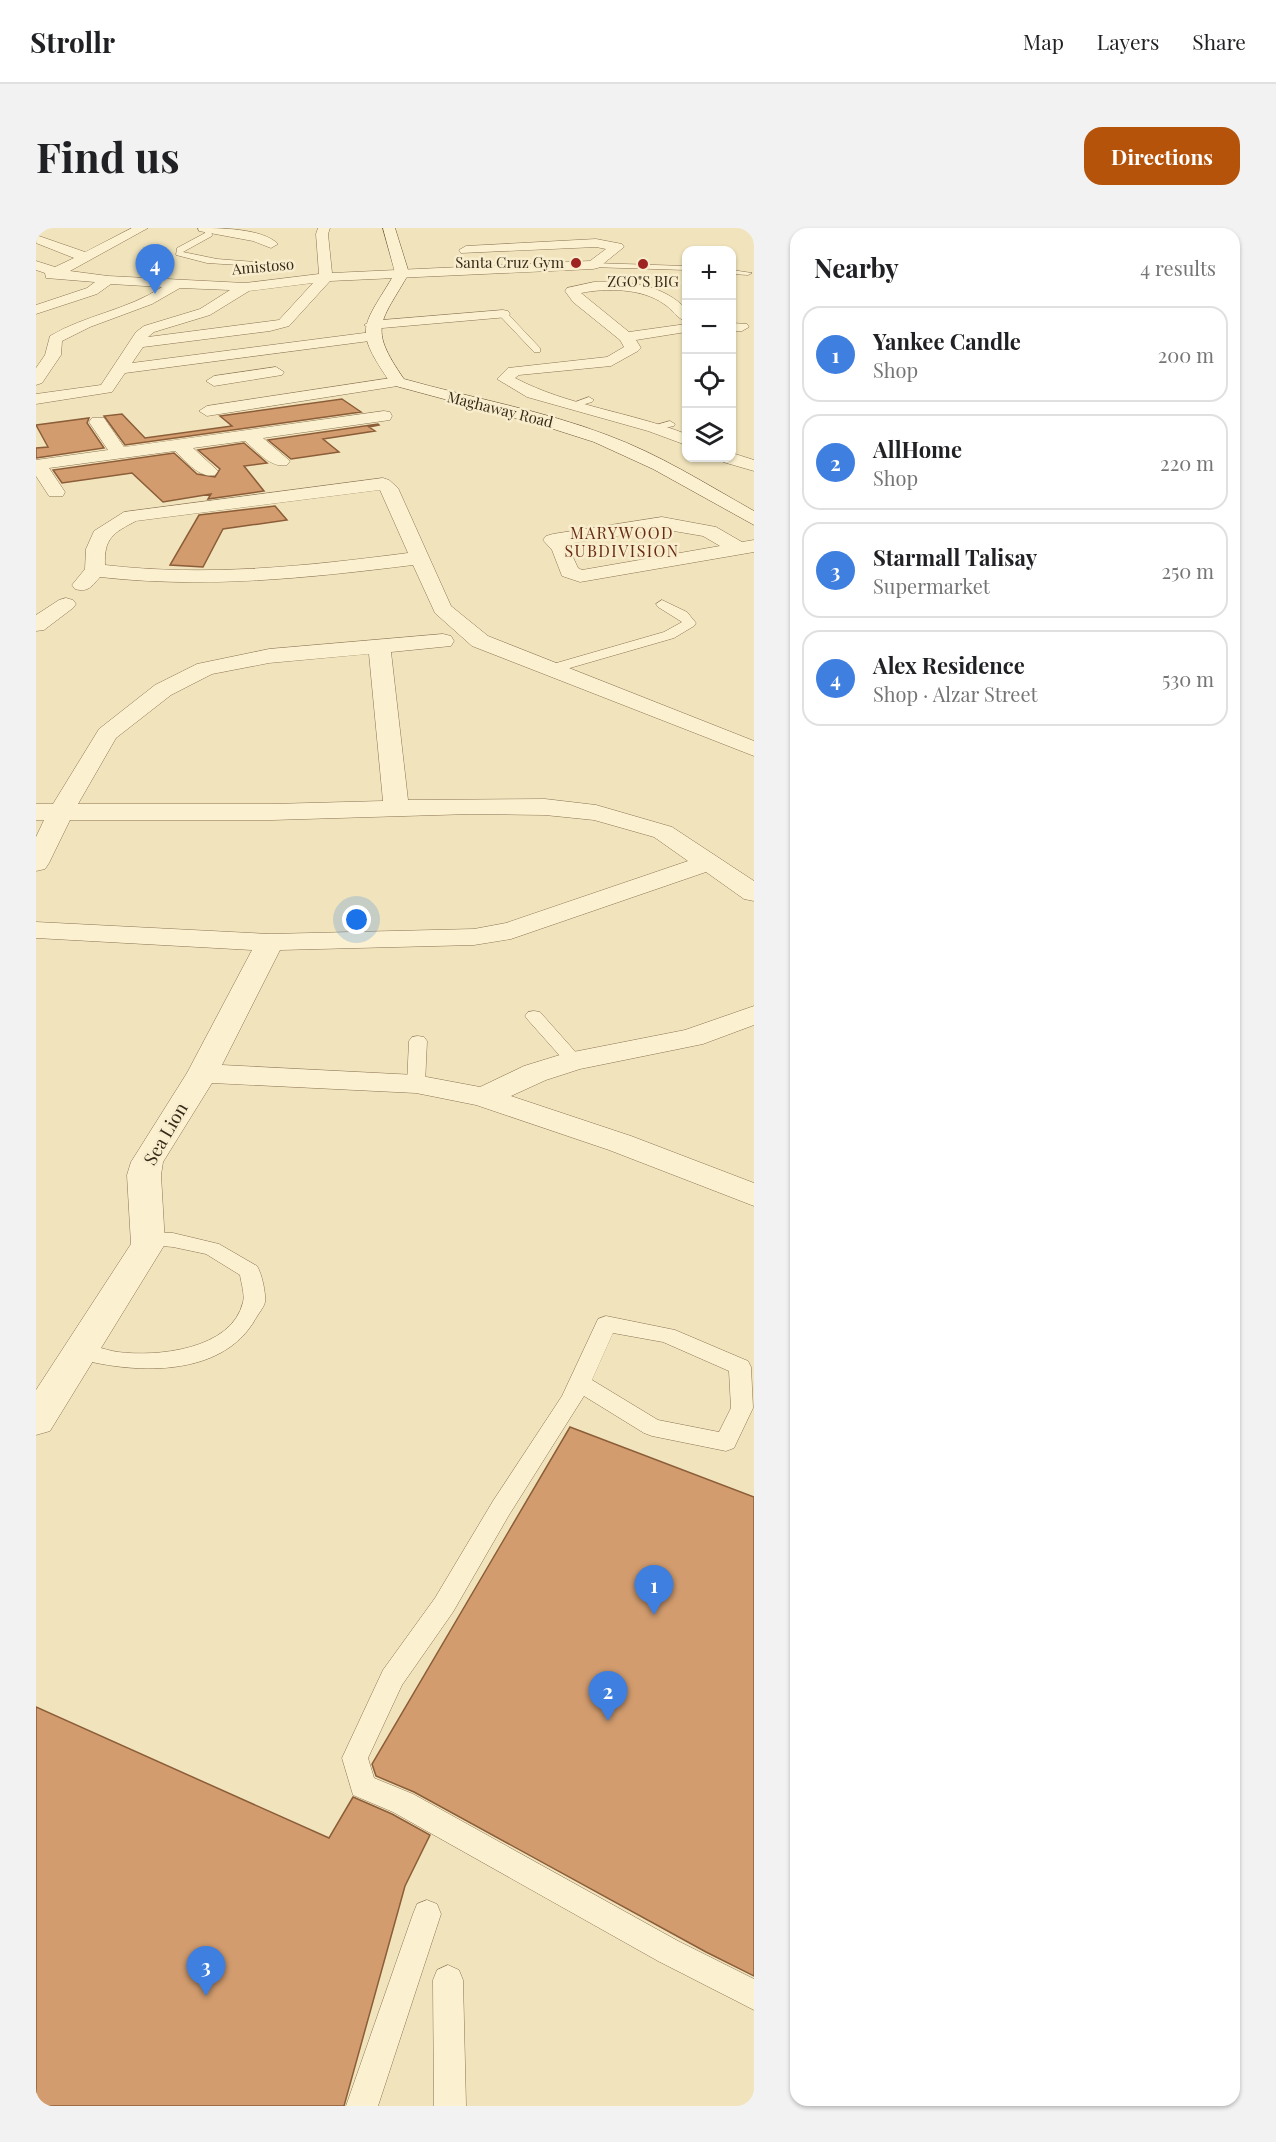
<!DOCTYPE html>
<html lang="en">
<head>
<meta charset="utf-8">
<style>
  :root { --surface:#fff; --page:#f2f2f2; --text:#202124; --muted:#757577; --line:#e0e0e0; --accent:#b45309 }
  body { margin:0; font-family:"Playfair Display",serif; background:var(--page); color:var(--text) }
  .controls { position:absolute; right:18px; top:18px; display:grid; overflow:hidden; border-radius:12px; box-shadow:0 2px 4px #0004 }
  .controls button { width:54px; height:54px; display:grid; place-items:center; padding:0; border:0; border-bottom:2px solid var(--line); background:var(--surface); color:var(--text); font:30px sans-serif }
  .you { position:absolute; left:321px; top:692px; width:21px; height:21px; margin:-15px; border:4px solid #fff; border-radius:50%; background:#1a73e8; box-shadow:0 0 0 9px #1a73e833 }
  .badge { display:grid; place-items:center; width:39px; height:39px; border-radius:50%; background:var(--accent); color:#fff; font-size:20px; font-weight:700 }
  .pin { position:absolute; translate:-50% -50px; filter:drop-shadow(0 2px 3px #0008) }
  .pin::after { content:''; position:absolute; top:32px; width:21px; height:18px; background:inherit; clip-path:polygon(0 0,100% 0,50% 100%) }
  .list { margin:0; padding:0; list-style:none }
  h2 { display:flex; justify-content:space-between; align-items:center; height:78px; margin:0; padding:0 24px; font-size:26px }
  h2 small { font-size:20px; font-weight:400; color:var(--muted) }
  .list li { display:grid; grid-template-columns:39px 1fr auto; gap:18px; align-items:center; box-sizing:border-box; height:96px; margin:0 12px 12px; padding:0 12px; border:2px solid var(--line); border-radius:18px }
  .list b { display:block; font-size:22px; white-space:nowrap }
  .list p { margin:0; font-size:20px; white-space:nowrap; color:var(--muted) }
  .list em { font-size:20px; font-style:normal; color:var(--muted) }
  .icon { flex:none; width:33px; height:33px; fill:none; stroke:currentColor; stroke-width:2; stroke-linecap:round; stroke-linejoin:round }
  .map { position:relative; flex:none; width:718px; height:1878px; overflow:hidden; border-radius:18px }
  header { display:flex; align-items:center; gap:36px; box-sizing:border-box; height:84px; padding:0 30px; background:var(--surface); border-bottom:2px solid var(--line) }
  header strong { font-size:28px }
  nav { display:flex; gap:33px; margin-inline-start:auto; font-size:21px }
  .intro { display:flex; align-items:center; justify-content:space-between; box-sizing:border-box; height:144px; padding:0 36px }
  h1 { margin:0; font-size:42px }
  .button { padding:15px 27px; border-radius:18px; background:var(--accent); color:#fff; font-size:21px; font-weight:700 }
  main { display:flex; gap:36px; padding:0 36px }
  aside { flex:1; background:var(--surface); border-radius:18px; box-shadow:0 2px 4px #0004 }
  .map>svg:first-child { display:block }
  .building { fill:#d29c6e; stroke:#8b5d38; stroke-width:1.5 }
  .lines { fill:none; stroke-linecap:round; stroke-linejoin:round }
  .lane-casing { stroke:#8a7354; stroke-width:1 }
  .street-casing { stroke:#8a7354; stroke-width:1 }
  .secondary-casing { stroke:#6b5438; stroke-width:1 }
  .lane { fill:#fbf0cf; fill-rule:evenodd }
  .street { fill:#fbf0cf; fill-rule:evenodd }
  .secondary { fill:#fbf0cf; fill-rule:evenodd }
  .poi-dot { fill:#9d2420; stroke:#f8edcc; stroke-width:2 }
  .labels { text-anchor:middle; stroke-width:5; stroke-linejoin:round; paint-order:stroke }
  .far-poi-label { font-size:15px; fill:#382a1a; stroke:#f8edcc; text-anchor:end }
  .far-street-label { font-size:15px; fill:#382a1a; stroke:#f8edcc }
  .far-neighbourhood-label { font-size:16px; letter-spacing:1.5px; fill:#682b16; stroke:#f8edcc }
  .street-label { font-size:18px; fill:#382a1a; stroke:#f8edcc }
</style>
</head>
<body>
<header>
<strong>Strollr</strong>
<nav><a>Map</a><a>Layers</a><a>Share</a></nav>
</header>
<div class="intro"><h1>Find us</h1><a class="button">Directions</a></div>
<main>
<div class="map">
<svg width="718" height="1878" viewBox="0 0 718 1878">
  <rect width="100%" height="100%" fill="#f1e4bc"/>
  <path class="building" d="M306,171L325,184L89,217L68,188L86,186L109,210L196,198L184,188Z
    M53,190L51,195L68,220L0,230V220L12,219L0,197Z
    M342,196L343,197L333,199L339,203L287,211L303,224L255,231L232,212Z
    M208,215L231,235L208,238L228,263L172,271L175,266L127,274L96,245L26,255L17,242L138,225L161,246L179,249L184,241L162,222Z
    M239,278L251,292L187,301L167,339L134,337L163,287Z
    M534,1199L718,1269V1748L670,1724L378,1564L340,1548L336,1536Z
    M0,1479L293,1610L317,1569L356,1586L394,1607L369,1658L308,1878H0Z"/>
  <g class="lines">
    <g class="lane-casing">
      <path id="lane" d="M169,0H175L176,8L147,24L181,31L219,34L223,36L219,38L171,35L140,27L141,20L169,5Z
        M557,35L650,38V42L554,39L553,37Z
        M696,42L716,45L712,47L696,46Z
        M464,84H470L504,120V124H498L464,88Z
        M553,169L558,172L556,174L539,179L534,176Z
        M634,193L639,196L638,198L618,202L613,199Z
        M626,372L651,384L660,395L658,398L638,410L520,444H510L508,441L510,438L628,404L646,394L622,379L620,376Z
        M498,783L504,784L544,829L547,833L544,837H532L492,792L489,788L492,784Z
        M382,808L388,809L391,813L389,856L387,860H373L371,856L373,813L376,809Z
        M110,1004L137,1005L183,1016L221,1038C226,1046 230,1065 229,1074C228,1079 223,1085 220,1090C186,1152 94,1146 36,1129L33,1123L36,1117C50,1113 67,1122 82,1124C120,1129 196,1122 207,1074C209,1067 205,1054 204,1047L170,1026L137,1019L103,1016L100,1011L103,1006Z
        M570,1088L639,1102L712,1133L715,1139L717,1180L698,1220L690,1223L616,1208L608,1205L548,1168L473,1287L417,1384L366,1457L332,1530L338,1550L377,1566L642,1713L718,1751V1782L622,1733L357,1584L317,1567L306,1530L347,1442L399,1370L457,1273L526,1168L562,1091ZM577,1105L627,1114L693,1143L695,1180L683,1204L622,1192L556,1152Z
        M391,1672L401,1676L405,1686L342,1878H310L377,1686L381,1676Z
        M412,1737L423,1742L427,1752L430,1878H398L397,1752L401,1742Z"/>
    </g>
    <g class="street-casing">
      <path id="street" d="M96,0H112L34,43L72,48L209,55L283,46L280,6L282,0H294L292,6L296,45L554,33L570,21L560,19L425,25L423,22L430,18L560,11L586,16L588,19L562,40L557,41L294,53L253,98L234,103L107,119L96,135L336,104L341,106L344,109L341,112L89,145L76,164L0,176V166L65,157L100,104L108,98L164,81L194,62L144,60L116,76L54,99L26,113L25,127L6,155L0,157V140L9,127L14,108C49,87 92,82 126,59L75,56L61,66L0,86V77L51,60L59,54L10,50L9,45L0,42V33L19,39L38,30L0,15V7L49,24ZM277,55L243,92L112,109L118,104L174,87L213,63Z
        M162,0C183,0 226,0 242,16L235,20L217,13L163,3Z
        M558,54C591,53 627,56 650,81V93C641,91 636,81 628,76C606,60 570,60 545,65L593,104L650,96V104L600,112L605,120L602,123L575,138L483,147L479,150C532,178 595,184 650,206V217L612,203L491,169L461,151L472,140L571,129L588,119L584,112L537,74L529,63L531,60Z
        M467,82L472,83L474,86L472,89L335,101L328,97L335,93Z
        M696,95L711,96L713,99L706,103H696Z
        M240,139L248,144L246,147L178,158L170,153L178,148Z
        M362,149L370,154L368,157L171,188L163,183L171,178Z
        M348,183L354,184L356,188L354,192L227,210L254,233L251,237C235,241 220,222 209,213L157,220L182,243L179,247C164,251 150,233 139,223L13,240L29,264L27,268H13L0,248V232L72,222L53,194L56,190H68L88,219Z
        M696,225L718,232V243L687,234L684,230H696Z
        M347,250L353,252L362,260L415,378L452,408L718,513V528L436,418L399,385L377,337C272,350 169,361 64,349C56,358 52,365 39,361L36,357L49,341L50,321L58,303L88,284ZM344,262L372,325C271,338 171,349 69,337C68,310 77,305 100,293Z
        M626,289L680,299L706,314L718,312V324L544,354L526,348L516,322L507,312L510,308L517,306ZM626,301L667,308L684,318L546,342L542,340L531,316Z
        M30,370L37,372L40,376L37,380L8,402L0,403V387L23,372Z
        M407,406L415,408L418,413L415,418L355,424L372,572L509,571L560,577L636,599L718,653V673L708,671L670,644L475,711L438,717L244,722L186,837L380,847L444,859L488,838L527,826L649,802L718,778V797L667,816L544,841L510,852L475,868L595,908L718,955V978L573,922L440,877L380,865L176,855L127,934L125,947L129,1016L14,1203L0,1207V1162L95,1016L91,947L95,934L151,845L216,722L0,710V694L234,706L438,701L470,695L652,633L618,609L558,592L509,587L435,586L236,592H34L13,635L9,641L0,643V609L8,592H0V576H17L63,501L119,457L161,436L233,421ZM333,426L347,573L236,576H42L80,510L135,467L176,446L233,435Z"/>
    </g>
    <g class="secondary-casing">
      <path id="secondary" d="M347,0H359L373,45C345,95 331,98 368,151C435,170 506,182 571,207C623,226 670,256 718,283V297L617,241L558,214L508,198L356,157C316,99 326,101 359,45Z"/>
    </g>
    <use href="#lane" class="lane"/>
    <use href="#street" class="street"/>
    <use href="#secondary" class="secondary"/>
  </g>
  <g class="poi-dot">
    <circle cx="540" cy="35" r="6"/>
    <circle cx="607" cy="36" r="6"/>
  </g>
  <g class="labels">
    <g class="far-poi-label">
      <text x="528" y="40">Santa Cruz Gym</text>
      <text x="607" y="59" text-anchor="middle">ZGO"S BIG</text>
    </g>
    <g class="far-street-label">
      <text transform="translate(227 39) rotate(-5)" y="5">Amistoso</text>
      <text transform="translate(464 182) rotate(14)" y="5">Maghaway Road</text>
    </g>
    <g class="far-neighbourhood-label">
      <text x="586" y="311">MARYWOOD<tspan x="586" dy="18">SUBDIVISION</tspan></text>
    </g>
    <g class="street-label">
      <text transform="translate(130 906) rotate(-60)" y="6">Sea Lion</text>
    </g>
  </g>
</svg>
<div class="controls">
<button>+</button>
<button>−</button>
<button><svg class="icon" aria-label="locate" viewBox="0 0 24 24"><circle cx="12" cy="12" r="6"/><path d="M12 2v4M12 18v4M2 12h4M18 12h4"/></svg></button>
<button><svg class="icon" aria-label="layers" viewBox="0 0 24 24"><path d="M12 4l9 5-9 5-9-5zM3 14l9 5 9-5"/></svg></button>
</div>
<div class="you"></div>
<div class="pin badge" style="left:618px;top:1387px;background:#3f7fe0">1</div>
<div class="pin badge" style="left:572px;top:1493px;background:#3f7fe0">2</div>
<div class="pin badge" style="left:170px;top:1768px;background:#3f7fe0">3</div>
<div class="pin badge" style="left:119px;top:66px;background:#3f7fe0">4</div>
</div>
<aside>
<h2>Nearby<small>4 results</small></h2>
<ul class="list">
<li><span class="badge" style="background:#3f7fe0">1</span><div><b>Yankee Candle</b><p>Shop</p></div><em>200 m</em></li>
<li><span class="badge" style="background:#3f7fe0">2</span><div><b>AllHome</b><p>Shop</p></div><em>220 m</em></li>
<li><span class="badge" style="background:#3f7fe0">3</span><div><b>Starmall Talisay</b><p>Supermarket</p></div><em>250 m</em></li>
<li><span class="badge" style="background:#3f7fe0">4</span><div><b>Alex Residence</b><p>Shop · Alzar Street</p></div><em>530 m</em></li>
</ul>
</aside>
</main>
</body>
</html>
